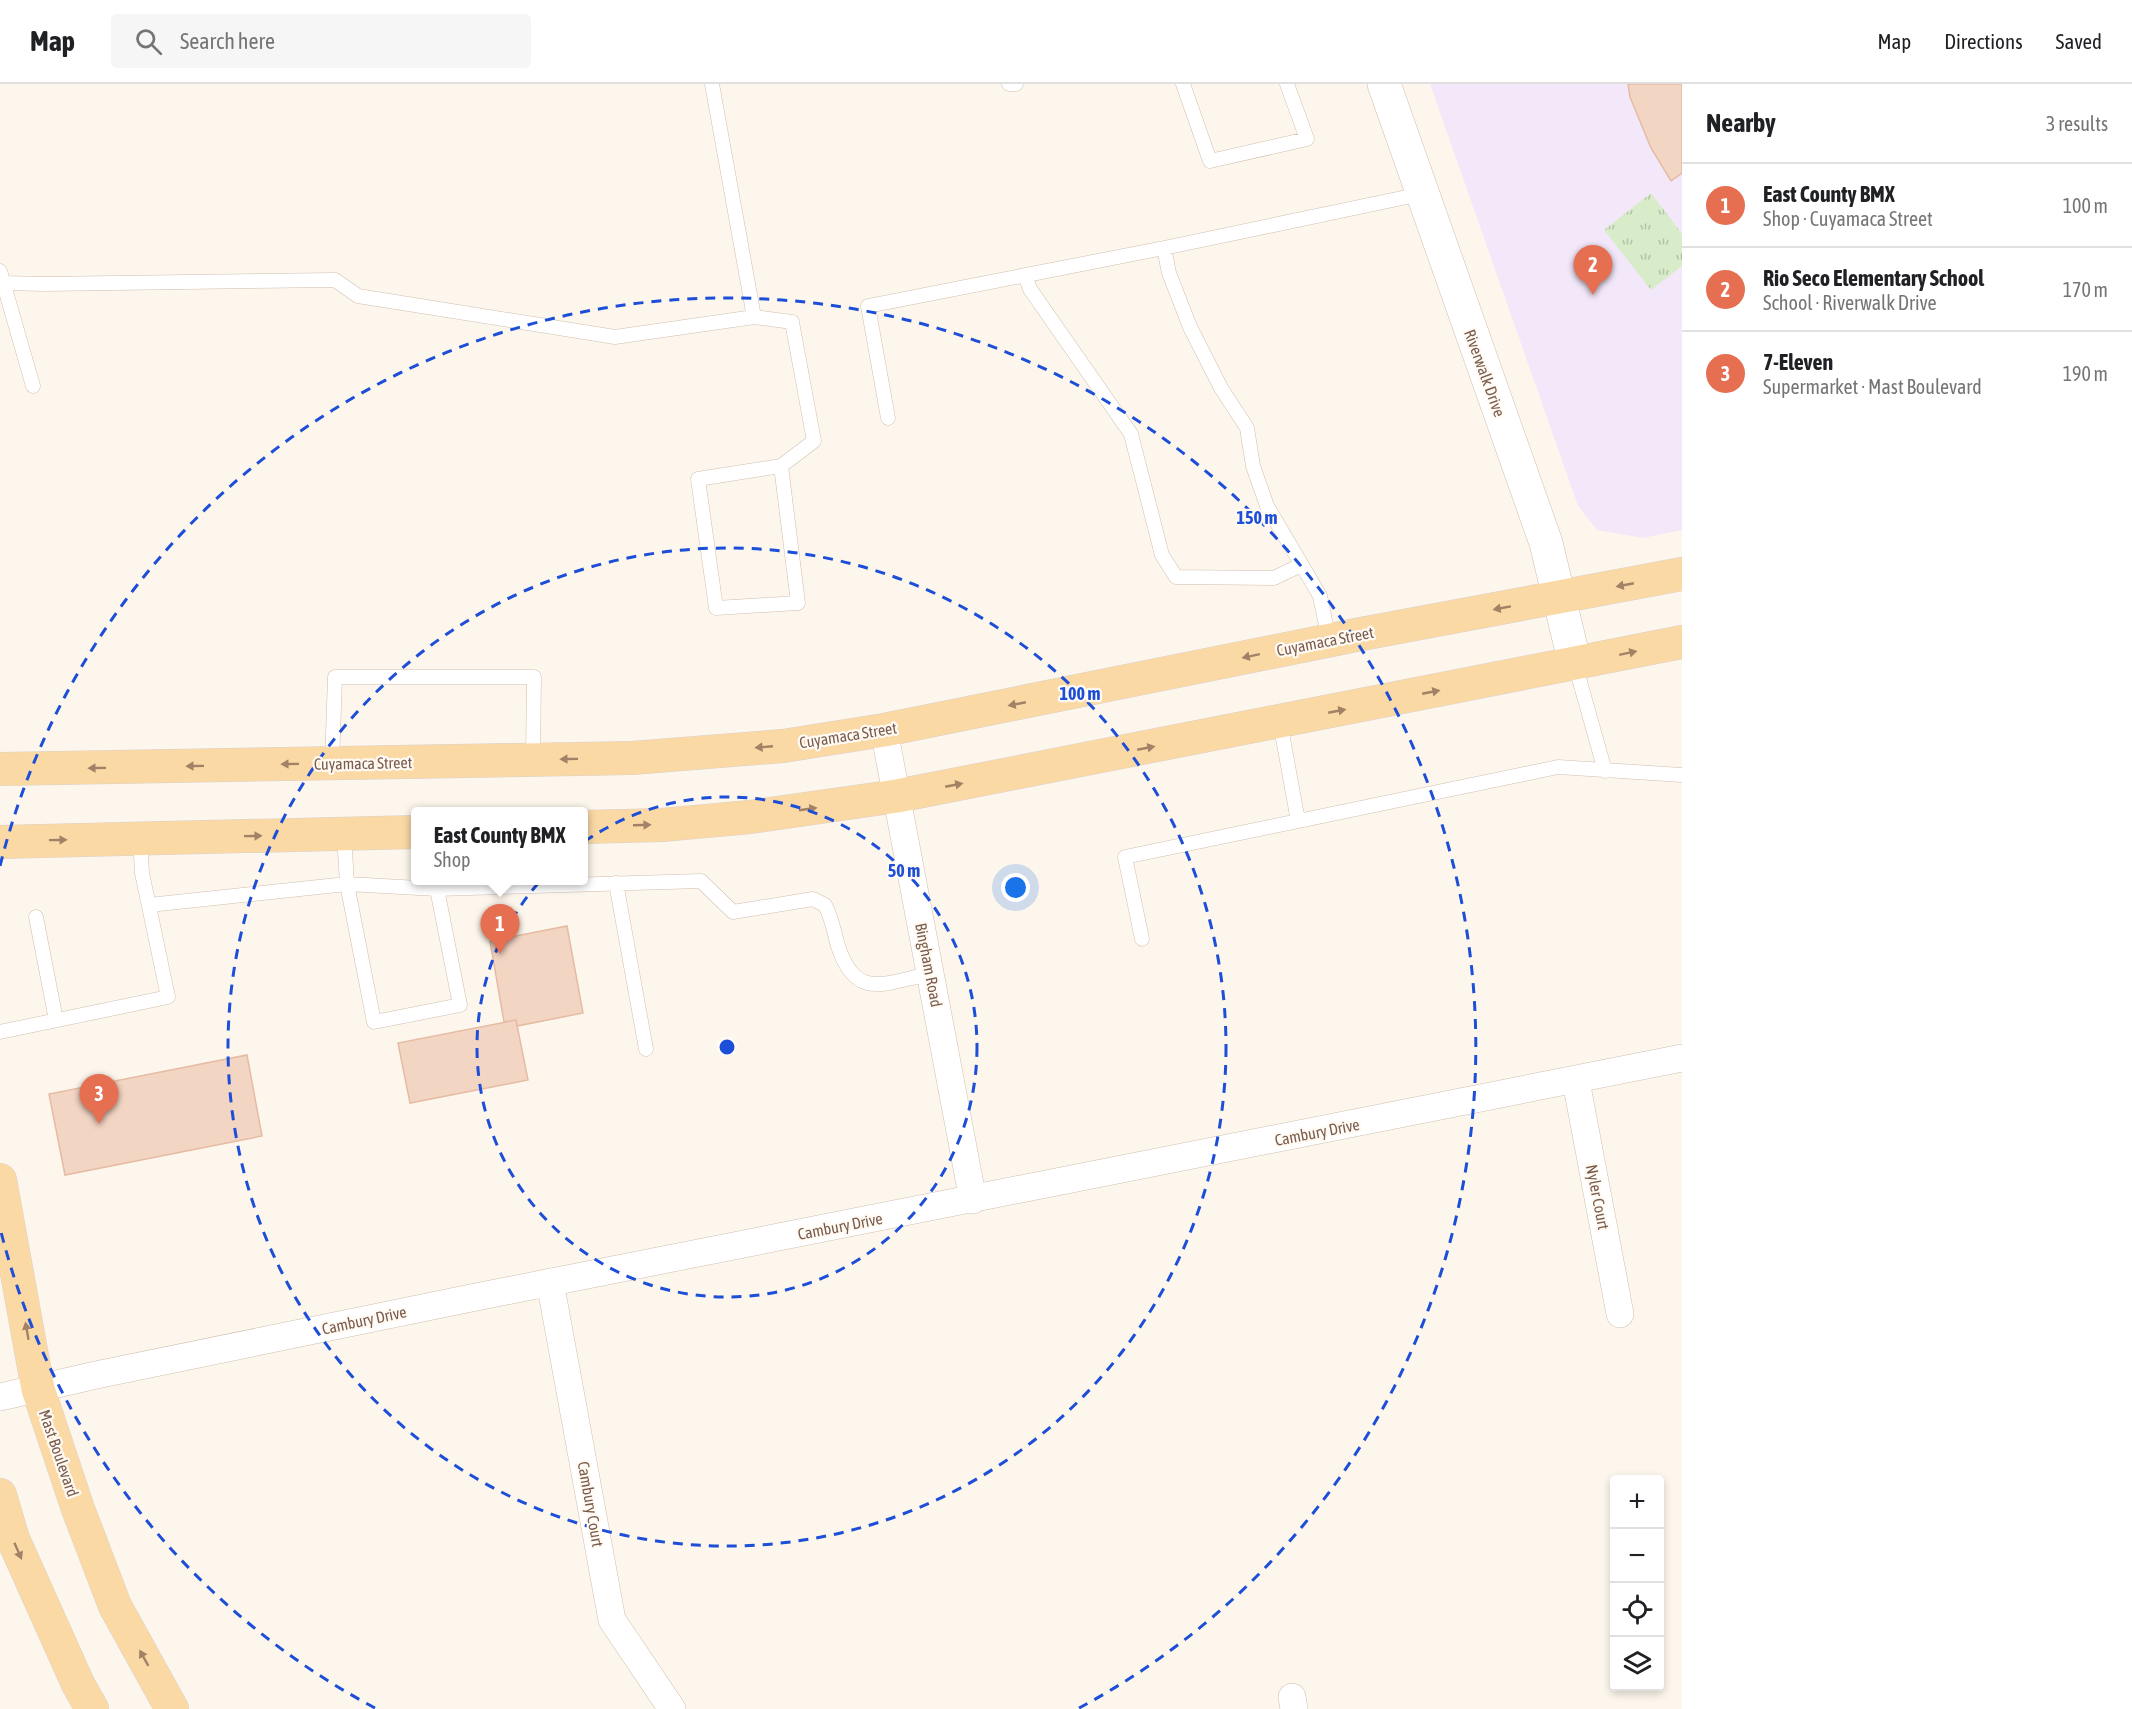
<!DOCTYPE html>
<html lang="en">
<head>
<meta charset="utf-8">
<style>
  :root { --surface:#fff; --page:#f6f6f6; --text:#202124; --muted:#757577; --line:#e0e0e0; --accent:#e76f51 }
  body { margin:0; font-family:"Asap Condensed",sans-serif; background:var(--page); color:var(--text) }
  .controls { position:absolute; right:18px; bottom:18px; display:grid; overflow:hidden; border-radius:6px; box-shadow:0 3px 9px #0003 }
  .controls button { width:54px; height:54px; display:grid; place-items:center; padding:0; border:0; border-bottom:2px solid var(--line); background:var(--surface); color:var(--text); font:30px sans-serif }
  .you { position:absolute; left:1016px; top:804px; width:21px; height:21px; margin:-15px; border:4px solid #fff; border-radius:50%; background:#1a73e8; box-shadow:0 0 0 9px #1a73e833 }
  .badge { display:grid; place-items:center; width:39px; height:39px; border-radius:50%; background:var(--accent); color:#fff; font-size:20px; font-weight:700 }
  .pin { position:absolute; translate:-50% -50px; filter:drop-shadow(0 2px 3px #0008) }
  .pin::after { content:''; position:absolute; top:32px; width:21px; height:18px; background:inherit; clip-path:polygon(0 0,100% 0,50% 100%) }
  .popup { position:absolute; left:411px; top:723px; width:177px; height:78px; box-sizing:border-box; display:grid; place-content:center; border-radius:6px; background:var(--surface); filter:drop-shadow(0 2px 4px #0005); font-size:20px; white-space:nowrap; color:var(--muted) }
  .popup b { font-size:22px; color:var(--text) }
  .popup::after { content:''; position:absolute; left:50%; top:100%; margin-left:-12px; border:12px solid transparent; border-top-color:var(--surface) }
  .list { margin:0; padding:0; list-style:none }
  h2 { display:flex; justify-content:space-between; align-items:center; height:78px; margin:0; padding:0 24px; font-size:26px }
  h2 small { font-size:20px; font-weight:400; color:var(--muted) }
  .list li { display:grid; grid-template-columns:39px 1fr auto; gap:18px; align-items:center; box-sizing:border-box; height:84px; padding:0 24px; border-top:2px solid var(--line) }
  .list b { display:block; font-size:22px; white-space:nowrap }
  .list p { margin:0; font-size:20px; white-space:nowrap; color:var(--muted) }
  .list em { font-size:20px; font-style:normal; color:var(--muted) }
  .icon { flex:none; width:33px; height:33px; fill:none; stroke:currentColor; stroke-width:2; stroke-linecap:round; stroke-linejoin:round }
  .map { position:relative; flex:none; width:1682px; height:1625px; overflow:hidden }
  header { display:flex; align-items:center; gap:36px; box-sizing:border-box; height:84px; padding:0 30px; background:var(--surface); border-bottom:2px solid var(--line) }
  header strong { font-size:28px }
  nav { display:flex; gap:33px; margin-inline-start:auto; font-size:21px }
  .search { width:420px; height:54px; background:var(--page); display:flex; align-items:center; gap:15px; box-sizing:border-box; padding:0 21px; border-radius:6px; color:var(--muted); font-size:22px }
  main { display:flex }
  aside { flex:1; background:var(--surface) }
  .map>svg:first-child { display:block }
  .education { fill:#f3e8fa }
  .park { fill:url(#park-tufts) }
  .building { fill:#f3d5c3; stroke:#e6bba3; stroke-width:1.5 }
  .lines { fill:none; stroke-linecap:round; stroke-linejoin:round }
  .service-casing { stroke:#d1beb0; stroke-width:15 }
  .minor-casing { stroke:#d1beb0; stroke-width:28 }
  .tertiary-casing { stroke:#d1beb0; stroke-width:34 }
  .primary-casing { stroke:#dad1cd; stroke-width:34 }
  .service { stroke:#fff; stroke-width:14 }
  .minor { stroke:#fff; stroke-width:27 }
  .tertiary { stroke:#fff; stroke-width:33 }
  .primary { stroke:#fbd9a5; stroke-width:33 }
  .oneway { fill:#a18267 }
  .ring { fill:none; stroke:#1d4ed8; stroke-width:3; stroke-dasharray:10 8 }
  .labels { text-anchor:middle; stroke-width:4.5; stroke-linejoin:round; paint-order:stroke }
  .street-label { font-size:16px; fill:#7a5c4d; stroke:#fffaf3 }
  .centre { fill:#1d4ed8; stroke:#fffaf3; stroke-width:3 }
  .ring-label { font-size:18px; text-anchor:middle; font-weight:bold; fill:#1d4ed8; stroke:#fffaf3; stroke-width:4.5; stroke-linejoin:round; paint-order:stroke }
</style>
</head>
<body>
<header>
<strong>Map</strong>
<div class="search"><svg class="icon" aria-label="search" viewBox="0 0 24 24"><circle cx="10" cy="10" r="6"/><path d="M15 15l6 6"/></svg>Search here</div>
<nav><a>Map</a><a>Directions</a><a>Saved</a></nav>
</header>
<main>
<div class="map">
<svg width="1682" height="1625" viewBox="0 0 1682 1625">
  <defs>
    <pattern id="park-tufts" width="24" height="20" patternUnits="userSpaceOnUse" patternTransform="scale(1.5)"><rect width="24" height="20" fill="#d8ecc9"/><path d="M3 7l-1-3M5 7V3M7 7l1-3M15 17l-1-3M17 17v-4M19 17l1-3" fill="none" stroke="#b4c2a5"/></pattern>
  </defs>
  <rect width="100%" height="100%" fill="#fdf6ec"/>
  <path class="education" d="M1430,0H1682V446L1643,454L1597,446L1578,422Z"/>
  <path class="park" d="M1651,109L1682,150V182L1651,206L1604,146Z"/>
  <path class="building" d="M1628,0H1682V89L1671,97L1651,64L1630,13Z
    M567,842L583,929L517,942L516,936L504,938L490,857Z
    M516,936L528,996L410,1019L398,959Z
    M247,971L262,1052L65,1091L49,1010Z"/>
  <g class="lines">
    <g class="service-casing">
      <path id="service" d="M712,0L754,233
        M1009,0H1016
        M1183,0L1210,77L1307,55L1287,0
        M1164,164L1169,189L1190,243L1221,304L1247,344L1253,382L1267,422L1320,512L1329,556
        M0,187L33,302
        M1025,191L1030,205L1131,350L1162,471L1176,493L1274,494L1301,481
        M4,199L44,200L335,196L358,212L615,253L754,233L792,238L814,357L781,382L798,519L716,524L698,395L781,382
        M888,334L868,222L1164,164L1421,110
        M1575,580L1605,687
        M1280,638L1298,737
        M332,680L335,593H534L533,676
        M616,799L646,965
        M347,800L437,805L460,921L374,938Z
        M437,805L701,797L733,828L813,815L825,821C832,834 834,848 838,862C856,918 886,898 930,890
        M149,821L347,800L344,750
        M36,833L56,936
        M1142,855L1125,773L1558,683L1682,691
        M0,948L168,913L142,789L140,754"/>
    </g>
    <g class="minor-casing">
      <path id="minor" d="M884,646L973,1116
        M1576,997L1620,1230
        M550,1198L612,1536L672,1625
        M0,1313L96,1291L476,1213L1682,974
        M1292,1613L1294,1625"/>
    </g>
    <g class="tertiary-casing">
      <path id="tertiary" d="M1384,0L1546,459L1575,580"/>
    </g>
    <g class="primary-casing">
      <path id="primary" d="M0,685L632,674L783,662L884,646L1356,551L1682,490
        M584,743L662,741L750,733L897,712L1682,558
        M0,758L416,748
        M0,1096L38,1305L78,1425L115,1522L172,1625
        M0,1411L13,1455L78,1600L92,1625"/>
    </g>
    <use href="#service" class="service"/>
    <use href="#minor" class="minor"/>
    <use href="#tertiary" class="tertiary"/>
    <use href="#primary" class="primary"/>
  </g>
  <defs><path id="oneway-solid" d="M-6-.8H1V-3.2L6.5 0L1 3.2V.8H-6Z" transform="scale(1.5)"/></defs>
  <g class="oneway">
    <use href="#oneway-solid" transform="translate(1625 501) rotate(169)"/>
    <use href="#oneway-solid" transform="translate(1502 524) rotate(170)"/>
    <use href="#oneway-solid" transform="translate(1628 569) rotate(-12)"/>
    <use href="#oneway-solid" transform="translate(1251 572) rotate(168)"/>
    <use href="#oneway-solid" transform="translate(1431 608) rotate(-11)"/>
    <use href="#oneway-solid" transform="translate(1017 620) rotate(169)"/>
    <use href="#oneway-solid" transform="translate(1337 627) rotate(-11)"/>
    <use href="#oneway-solid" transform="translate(764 663) rotate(175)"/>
    <use href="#oneway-solid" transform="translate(1146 664) rotate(-11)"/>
    <use href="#oneway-solid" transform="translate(569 675) rotate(179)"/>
    <use href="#oneway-solid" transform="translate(290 680) rotate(179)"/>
    <use href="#oneway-solid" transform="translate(195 682) rotate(179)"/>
    <use href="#oneway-solid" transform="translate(97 684) rotate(179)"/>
    <use href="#oneway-solid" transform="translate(954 701) rotate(-11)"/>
    <use href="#oneway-solid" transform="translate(808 725) rotate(-8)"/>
    <use href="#oneway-solid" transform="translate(642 741) rotate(-2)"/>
    <use href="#oneway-solid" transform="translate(253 752) rotate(-1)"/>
    <use href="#oneway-solid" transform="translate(58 756) rotate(-1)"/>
    <use href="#oneway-solid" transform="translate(27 1247) rotate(-100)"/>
    <use href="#oneway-solid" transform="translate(18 1467) rotate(66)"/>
    <use href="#oneway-solid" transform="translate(144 1574) rotate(-119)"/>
  </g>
  <g class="ring">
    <circle cx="727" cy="963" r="250"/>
    <circle cx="727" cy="963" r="499"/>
    <path d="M375 1624A749 749 0 0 1 0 1144M0 782A749 749 0 1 1 1079 1624"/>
  </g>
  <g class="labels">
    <g class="street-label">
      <text transform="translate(1485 289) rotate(70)" y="6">Riverwalk Drive</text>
      <text transform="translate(1325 557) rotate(-11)" y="6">Cuyamaca Street</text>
      <text transform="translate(848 651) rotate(-9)" y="6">Cuyamaca Street</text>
      <text transform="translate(363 679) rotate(-1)" y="6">Cuyamaca Street</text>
      <text transform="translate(929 881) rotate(79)" y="6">Bingham Road</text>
      <text transform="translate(1317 1048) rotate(-11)" y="6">Cambury Drive</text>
      <text transform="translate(1598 1113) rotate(79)" y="6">Nyler Court</text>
      <text transform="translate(840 1142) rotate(-11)" y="6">Cambury Drive</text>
      <text transform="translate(364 1236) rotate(-12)" y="6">Cambury Drive</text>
      <text transform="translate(59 1369) rotate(71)" y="6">Mast Boulevard</text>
      <text transform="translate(591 1420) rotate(80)" y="6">Cambury Court</text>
    </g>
  </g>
  <circle cx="727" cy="963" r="9" class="centre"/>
  <g class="ring-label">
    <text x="1257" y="440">150 m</text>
    <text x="1080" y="616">100 m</text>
    <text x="904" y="793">50 m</text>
  </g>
</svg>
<div class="controls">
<button>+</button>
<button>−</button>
<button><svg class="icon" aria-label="locate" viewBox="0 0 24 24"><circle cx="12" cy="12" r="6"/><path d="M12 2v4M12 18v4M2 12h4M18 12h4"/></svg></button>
<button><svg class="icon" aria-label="layers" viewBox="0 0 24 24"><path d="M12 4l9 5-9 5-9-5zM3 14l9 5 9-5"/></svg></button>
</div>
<div class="you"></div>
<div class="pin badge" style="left:500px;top:870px">1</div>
<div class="popup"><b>East County BMX</b>Shop</div>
<div class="pin badge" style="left:1593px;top:211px">2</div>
<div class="pin badge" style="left:99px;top:1040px">3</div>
</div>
<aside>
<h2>Nearby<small>3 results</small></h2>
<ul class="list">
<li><span class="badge">1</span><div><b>East County BMX</b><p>Shop · Cuyamaca Street</p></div><em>100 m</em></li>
<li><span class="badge">2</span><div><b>Rio Seco Elementary School</b><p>School · Riverwalk Drive</p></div><em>170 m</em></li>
<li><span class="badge">3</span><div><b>7-Eleven</b><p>Supermarket · Mast Boulevard</p></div><em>190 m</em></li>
</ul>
</aside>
</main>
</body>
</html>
